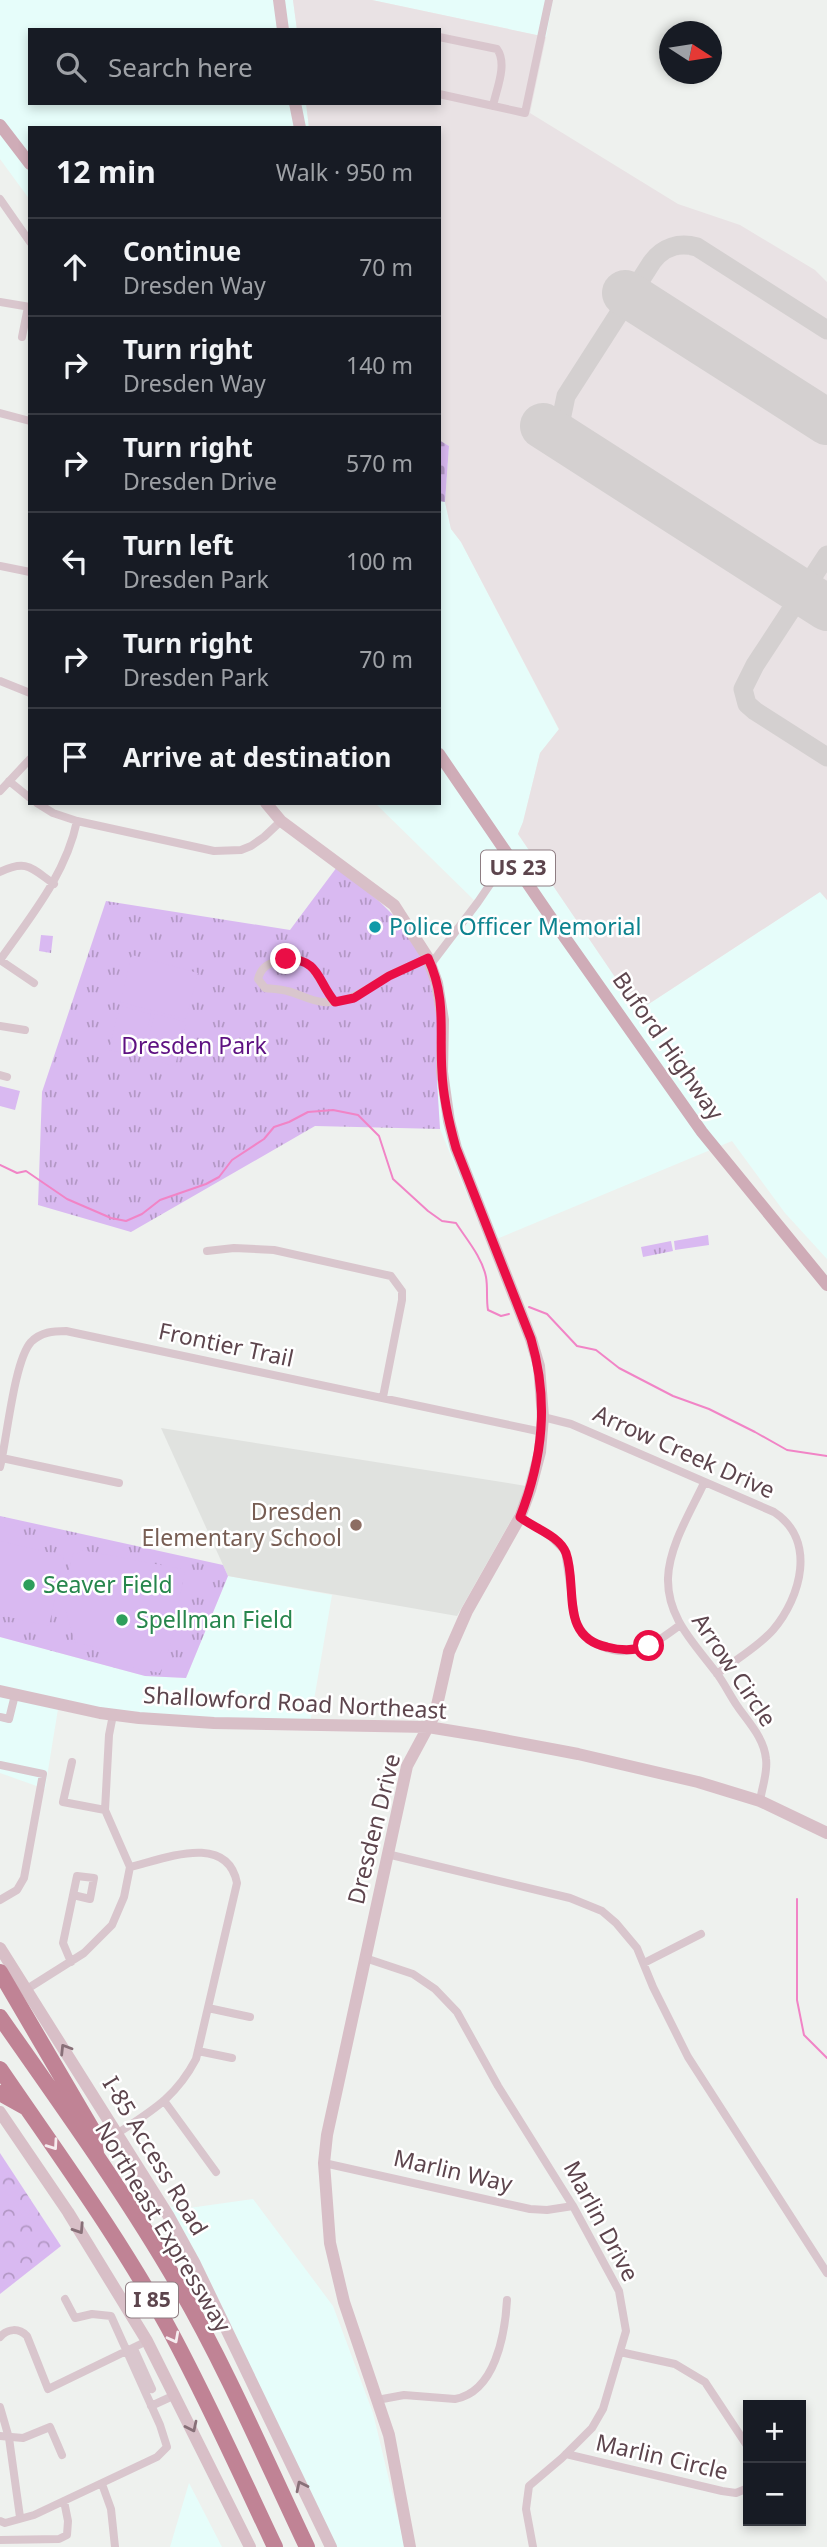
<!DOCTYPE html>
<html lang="en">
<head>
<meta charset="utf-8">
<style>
  :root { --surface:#171b24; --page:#242831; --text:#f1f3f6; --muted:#9ea1a6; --line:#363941 }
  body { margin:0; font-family:"Noto Sans",sans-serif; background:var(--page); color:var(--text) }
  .controls { position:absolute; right:21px; bottom:21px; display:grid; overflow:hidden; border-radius:0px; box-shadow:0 4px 10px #0003 }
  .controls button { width:63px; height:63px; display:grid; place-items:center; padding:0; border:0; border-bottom:2px solid var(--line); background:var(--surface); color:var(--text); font:35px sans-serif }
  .compass { position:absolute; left:659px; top:21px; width:63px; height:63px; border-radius:50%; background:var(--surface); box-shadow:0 4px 10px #0003; rotate:102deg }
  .stop { position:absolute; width:21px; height:21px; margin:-16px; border:5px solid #ea0e46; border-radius:50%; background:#fff }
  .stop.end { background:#ea0e46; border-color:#fff; box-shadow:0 2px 7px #0008 }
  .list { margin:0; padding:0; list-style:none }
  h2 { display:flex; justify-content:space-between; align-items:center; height:91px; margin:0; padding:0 28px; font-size:30px }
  h2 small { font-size:23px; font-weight:400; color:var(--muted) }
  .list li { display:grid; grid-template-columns:46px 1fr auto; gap:21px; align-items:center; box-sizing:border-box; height:98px; padding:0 28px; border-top:2px solid var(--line) }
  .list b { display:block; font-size:26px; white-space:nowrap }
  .list p { margin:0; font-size:23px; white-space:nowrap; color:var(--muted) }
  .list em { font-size:23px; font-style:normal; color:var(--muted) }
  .icon { flex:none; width:38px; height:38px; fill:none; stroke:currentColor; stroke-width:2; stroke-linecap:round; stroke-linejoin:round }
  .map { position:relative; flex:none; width:827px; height:2547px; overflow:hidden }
  .search { position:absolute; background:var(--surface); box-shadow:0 4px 10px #0003; left:28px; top:28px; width:413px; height:77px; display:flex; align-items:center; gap:18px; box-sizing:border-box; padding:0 24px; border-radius:0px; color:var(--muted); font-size:26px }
  .panel { position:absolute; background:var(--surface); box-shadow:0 4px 10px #0003; left:28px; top:126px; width:413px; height:679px; border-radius:0px }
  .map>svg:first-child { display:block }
  .commercial { fill:#e6fdfa }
  .education { fill:#e0e2df }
  .airport { fill:#e9e2e4 }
  .forest { fill:url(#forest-crowns) }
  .cemetery { fill:url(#cemetery-stones) }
  .park { fill:url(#park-tufts) }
  .pitch { fill:#d9b9f1 }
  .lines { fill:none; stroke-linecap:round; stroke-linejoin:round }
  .stream { stroke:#f184c6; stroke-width:2 }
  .taxiway { stroke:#d4d0d0; stroke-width:19 }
  .runway { stroke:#d4d0d0; stroke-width:46 }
  .street { stroke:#d9c6cd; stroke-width:8 }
  .secondary { stroke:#d8bfc7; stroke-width:12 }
  .primary { stroke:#cfacb7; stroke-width:12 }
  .highway { stroke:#c08395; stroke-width:16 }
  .oneway { stroke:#887078 }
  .oneway2 { stroke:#f6ecef }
  .route { stroke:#ea0e46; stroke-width:9 }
  .culture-dot { fill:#0f9aa8; stroke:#fff; stroke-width:2.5 }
  .education-dot { fill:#8d6e63; stroke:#fff; stroke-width:2.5 }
  .leisure-dot { fill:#2e9e5b; stroke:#fff; stroke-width:2.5 }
  .labels { text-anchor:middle; stroke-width:5; stroke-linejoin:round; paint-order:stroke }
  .shield { fill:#fff; stroke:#8e7d82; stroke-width:2 }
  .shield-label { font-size:21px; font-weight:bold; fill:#5d454d }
  .culture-label { font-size:23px; fill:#0d838f; stroke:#fff; text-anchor:start }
  .park-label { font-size:23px; fill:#5e1182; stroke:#fff }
  .street-label { font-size:23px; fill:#5d454d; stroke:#fff }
  .education-label { font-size:23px; fill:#785e54; stroke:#fff; text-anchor:end }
  .leisure-label { font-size:23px; fill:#27864d; stroke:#fff; text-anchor:start }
</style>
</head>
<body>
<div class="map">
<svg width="827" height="2547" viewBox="0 0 827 2547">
  <defs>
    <pattern id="forest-crowns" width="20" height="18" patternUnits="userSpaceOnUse" patternTransform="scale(1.75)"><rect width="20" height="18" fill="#d9b9f1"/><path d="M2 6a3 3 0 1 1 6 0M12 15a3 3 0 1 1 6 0" fill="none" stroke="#b398c5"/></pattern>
    <pattern id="cemetery-stones" width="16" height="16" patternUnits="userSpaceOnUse" patternTransform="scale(1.75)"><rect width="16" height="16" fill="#d9b9f1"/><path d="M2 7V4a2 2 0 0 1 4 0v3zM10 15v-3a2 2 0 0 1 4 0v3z" fill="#b398c5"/></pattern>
    <pattern id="park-tufts" width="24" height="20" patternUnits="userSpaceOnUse" patternTransform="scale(1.75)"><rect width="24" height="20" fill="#d9b9f1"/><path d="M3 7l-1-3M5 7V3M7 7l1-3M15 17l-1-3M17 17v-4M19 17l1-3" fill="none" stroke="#b398c5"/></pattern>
  </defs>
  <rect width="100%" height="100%" fill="#eef1ee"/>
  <path class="commercial" d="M0,0H293L297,30H30V103H306L309,128H30V200L0,159Z
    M372,0H553L546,37Z
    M439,440L449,446L445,502L451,529L461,542L559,730L540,753L523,822L518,834L638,1011L821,891L827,900V1259L785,1213L732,1141L487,1243L440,1129L428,969L479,905L375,803H439Z
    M228,1576L332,1595L310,1723L58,1709L45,1789L0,1773V1637L145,1676L186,1678Z
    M253,2199L333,2306L373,2413L405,2547H331L160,2206L189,2208Z
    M189,2483L222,2547H170Z"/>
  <path class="education" d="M161,1428L508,1483L526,1486L514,1515L457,1616L228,1576Z"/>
  <path class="airport" d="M293,0H372L546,37L530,113L678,204L740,225L815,270L827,282V900L820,892L638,1011L518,834L523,822L540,753L559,729L461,542L451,529L445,502L449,446L439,440V128H309L306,103H439V30H297Z"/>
  <path class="forest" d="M0,2153L61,2246L0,2294Z"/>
  <path class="cemetery" d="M439,440L449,446L445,502L439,501Z"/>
  <path class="park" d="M337,867L380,902L402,924L428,969L438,1020L437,1081L440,1129L315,1126L131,1232L38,1205L42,1092L106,901L290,930Z
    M41,935L53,936L51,953L39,951Z
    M708,1235L709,1245L675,1250L674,1241Z
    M671,1241L673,1251L643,1257L641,1247Z
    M0,1516L223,1565L228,1576L186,1678L145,1676L0,1637Z"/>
  <path class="pitch" d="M132,955L198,973L186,1019L120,1002Z
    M120,1006L151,1014L140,1057L109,1050Z
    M155,1014L186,1022L175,1066L144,1058Z
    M0,1086L20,1091L15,1110L0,1106Z
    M0,1541L64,1556L49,1626L0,1615Z
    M81,1550L182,1569L185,1572L170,1646L160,1673L124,1666L102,1649L75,1642L62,1598L73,1553L79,1554Z"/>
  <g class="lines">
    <path class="stream" d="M0,1165L17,1173L26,1171L67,1199L111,1218L126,1221L142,1214L160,1200L206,1184L219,1177L232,1160L264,1139L274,1127L289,1122L308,1112L333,1110L358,1115L379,1136L393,1179L428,1211L442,1221L456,1223C467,1240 482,1257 486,1277C488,1288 486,1298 488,1310L501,1316L509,1314
      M529,1307L547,1314L577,1346L596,1350L619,1368L673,1396L709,1409L755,1432L787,1450L827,1456
      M797,1899V2000L804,2035L827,2058"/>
    <path class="taxiway" d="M561,420L566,396L652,262C663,247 679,242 697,247L827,330
      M827,555L755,665L743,689L747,704L755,711L827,757"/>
    <path class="runway" d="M625,293L827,422
      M543,426L827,608"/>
    <path class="street" d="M439,37L497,49C508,64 496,90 493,106
      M439,94L525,113L549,0
      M0,199L30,242
      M0,302L30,307
      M22,337L28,307
      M0,413L30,421
      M0,566L30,572
      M0,681L30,693
      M9,781L30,798
      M0,791L30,759
      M37,803L53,813L77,821L214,851L241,850L251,846L264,837L281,821
      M0,872C27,859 31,868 54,884
      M431,964L478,902L510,855
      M34,983L0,960C31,916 66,874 77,821
      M335,1002C316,981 315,950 277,961C267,964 261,968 258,979L265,988C272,989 280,989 287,991C300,994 310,1001 323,1002C350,1004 366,989 388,976C401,969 415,964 428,958
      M0,1026L25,1030
      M0,1075L7,1077
      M207,1251L234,1248L274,1250L391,1276L402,1291V1300L383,1397
      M543,1417L571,1424L774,1512C817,1540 801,1597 773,1630C758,1647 735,1660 717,1674
      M2,1458L119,1483
      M0,1467C7,1439 14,1361 31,1342C41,1332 53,1331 66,1331L542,1432
      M704,1483C691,1511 669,1546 668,1578C667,1617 693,1642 715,1671C724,1682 730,1696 738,1707C749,1723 764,1738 766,1759C768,1772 762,1787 760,1801
      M520,1517L550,1536L565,1551L575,1618C584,1645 616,1657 642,1648C656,1643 668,1634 680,1625
      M0,1717L9,1719L15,1695
      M72,1762L63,1802L105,1810
      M0,1765L43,1774L24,1878L17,1890L0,1900
      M387,1854L570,1898L602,1911L616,1923L637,1948L653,1987L688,2057L827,2273
      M365,1958L413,1974L435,1989L457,2012L498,2086L573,2206L619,2291L626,2331L603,2409L592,2428L562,2458L529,2486L526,2509L533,2547
      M71,1962L63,1943L77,1876L94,1878L90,1899L73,1895
      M644,1963L701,1934
      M27,1989L84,1953L112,1925L124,1897L130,1867L105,1810L109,1735L113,1715
      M208,2008L250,2017
      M198,2051L232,2058
      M165,2102L216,2172
      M118,2133C153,2110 176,2097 196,2059L237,1883C227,1832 164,1859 130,1867
      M324,2163L530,2209L547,2210L573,2206
      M0,2337C8,2328 19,2328 27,2336L48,2389L147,2341
      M134,2349L152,2389
      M620,2352L675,2364L705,2382L748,2447
      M377,2400L404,2395L455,2399C495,2392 505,2335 507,2300
      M151,2406L175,2395
      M0,2407L9,2438L20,2517
      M0,2436L23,2438L50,2427L62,2455
      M566,2454L722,2491L736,2493L748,2488
      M102,2484L111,2509L115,2547
      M0,2521L5,2523L34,2515L157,2457L167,2447L160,2425L111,2316L92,2314L75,2318L65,2299
      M0,2540L59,2539L67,2535L68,2521L64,2501"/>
    <path class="secondary" d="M279,0L283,30
      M295,103L300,128
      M266,803L281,821L394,905L428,958L437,983L443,1020L442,1072L449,1121L456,1148L531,1339L539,1366L543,1417L540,1452L530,1490L520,1517L467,1611L449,1652L435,1714L407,1766L327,2135L324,2163L330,2243L344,2302L389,2435L410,2547
      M0,1691L100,1713L139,1718L214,1723L428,1727L483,1736L578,1754L698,1782L760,1801L827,1833
      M0,1948L168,2215L195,2264L331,2547
      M0,2112L68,2212L147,2341L250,2547"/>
    <path class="primary" d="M0,125L30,164
      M439,754L556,925L702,1132L827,1285"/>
    <path class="highway" d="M0,1972L92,2129L96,2153
      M0,2017C62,2106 126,2194 180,2288C228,2371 266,2461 307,2547
      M0,2069C58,2154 119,2237 168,2327C207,2399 240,2473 275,2547
      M0,2093L25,2107"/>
  </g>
  <defs><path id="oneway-chevron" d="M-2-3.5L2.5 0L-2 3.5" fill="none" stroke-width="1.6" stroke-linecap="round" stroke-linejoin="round" transform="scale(1.75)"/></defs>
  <g class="oneway">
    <use href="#oneway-chevron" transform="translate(65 2049) rotate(-122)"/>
    <use href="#oneway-chevron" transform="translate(79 2229) rotate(57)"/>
    <use href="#oneway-chevron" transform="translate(192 2427) rotate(64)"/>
    <use href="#oneway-chevron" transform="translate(301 2486) rotate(-116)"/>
  </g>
  <g class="oneway2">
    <use href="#oneway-chevron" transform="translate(53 2145) rotate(55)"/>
    <use href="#oneway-chevron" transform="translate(174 2338) rotate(62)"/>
  </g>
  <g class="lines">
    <path class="route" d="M286,959C320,959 317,981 335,1002L354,998L389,976L428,958C447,999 439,1030 442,1072C443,1098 449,1123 456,1148L531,1339C549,1401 543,1458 520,1517C533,1528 559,1535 566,1553C578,1587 559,1637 607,1647C622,1651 634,1651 649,1646"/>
  </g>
  <circle class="culture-dot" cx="375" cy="927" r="7"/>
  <circle class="education-dot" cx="356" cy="1525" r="7"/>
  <g class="leisure-dot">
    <circle cx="29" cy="1585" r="7"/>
    <circle cx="122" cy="1620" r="7"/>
  </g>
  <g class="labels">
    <g class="shield">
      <rect x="481" y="850.5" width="74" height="35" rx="5"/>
      <rect x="126" y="2282.5" width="52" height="35" rx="5"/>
    </g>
    <g class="shield-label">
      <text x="518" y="875">US 23</text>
      <text x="152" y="2307">I 85</text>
    </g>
    <g class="culture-label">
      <text x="389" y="935">Police Officer Memorial</text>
    </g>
    <g class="park-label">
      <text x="194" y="1054">Dresden Park</text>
    </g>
    <g class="street-label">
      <text transform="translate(668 1046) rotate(55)" y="8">Buford Highway</text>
      <text transform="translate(226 1345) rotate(12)" y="8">Frontier Trail</text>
      <text transform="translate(684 1452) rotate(24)" y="8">Arrow Creek Drive</text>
      <text transform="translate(734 1670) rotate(56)" y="8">Arrow Circle</text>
      <text transform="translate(295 1703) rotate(3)" y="8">Shallowford Road Northeast</text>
      <text transform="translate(374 1829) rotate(-76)" y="8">Dresden Drive</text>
      <text transform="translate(155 2156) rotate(59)" y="8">I-85 Access Road</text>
      <text transform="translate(453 2171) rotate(13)" y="8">Marlin Way</text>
      <text transform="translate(601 2221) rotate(62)" y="8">Marlin Drive</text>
      <text transform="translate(163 2227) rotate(59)" y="8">Northeast Expressway</text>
      <text transform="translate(662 2457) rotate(13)" y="8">Marlin Circle</text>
    </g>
    <g class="education-label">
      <text x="342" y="1520">Dresden<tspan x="342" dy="26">Elementary School</tspan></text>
    </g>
    <g class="leisure-label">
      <text x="43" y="1593">Seaver Field</text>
      <text x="136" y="1628">Spellman Field</text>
    </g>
  </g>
</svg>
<div class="controls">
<button>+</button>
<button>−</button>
</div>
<svg class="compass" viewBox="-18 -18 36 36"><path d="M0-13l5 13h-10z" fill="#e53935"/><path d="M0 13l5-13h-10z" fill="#9ea1a6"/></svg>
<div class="stop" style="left:649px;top:1646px"></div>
<div class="stop end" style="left:286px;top:959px"></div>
<div class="search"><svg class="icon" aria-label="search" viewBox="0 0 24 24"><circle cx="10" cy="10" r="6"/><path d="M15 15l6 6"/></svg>Search here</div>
<section class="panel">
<h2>12 min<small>Walk · 950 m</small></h2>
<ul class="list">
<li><svg class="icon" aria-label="ahead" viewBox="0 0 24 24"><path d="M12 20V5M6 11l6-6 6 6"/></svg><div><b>Continue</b><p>Dresden Way</p></div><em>70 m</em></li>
<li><svg class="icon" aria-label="right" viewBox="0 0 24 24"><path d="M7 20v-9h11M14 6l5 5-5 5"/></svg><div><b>Turn right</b><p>Dresden Way</p></div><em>140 m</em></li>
<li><svg class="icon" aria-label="right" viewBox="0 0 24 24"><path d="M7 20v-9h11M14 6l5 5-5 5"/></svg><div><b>Turn right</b><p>Dresden Drive</p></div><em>570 m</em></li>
<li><svg class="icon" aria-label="left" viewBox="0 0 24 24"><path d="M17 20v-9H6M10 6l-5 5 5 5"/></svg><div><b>Turn left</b><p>Dresden Park</p></div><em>100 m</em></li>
<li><svg class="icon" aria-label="right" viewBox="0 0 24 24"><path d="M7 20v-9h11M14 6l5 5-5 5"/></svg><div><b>Turn right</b><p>Dresden Park</p></div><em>70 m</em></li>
<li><svg class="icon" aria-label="arrive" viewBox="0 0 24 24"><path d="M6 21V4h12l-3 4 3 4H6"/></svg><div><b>Arrive at destination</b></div></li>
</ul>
</section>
</div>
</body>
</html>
